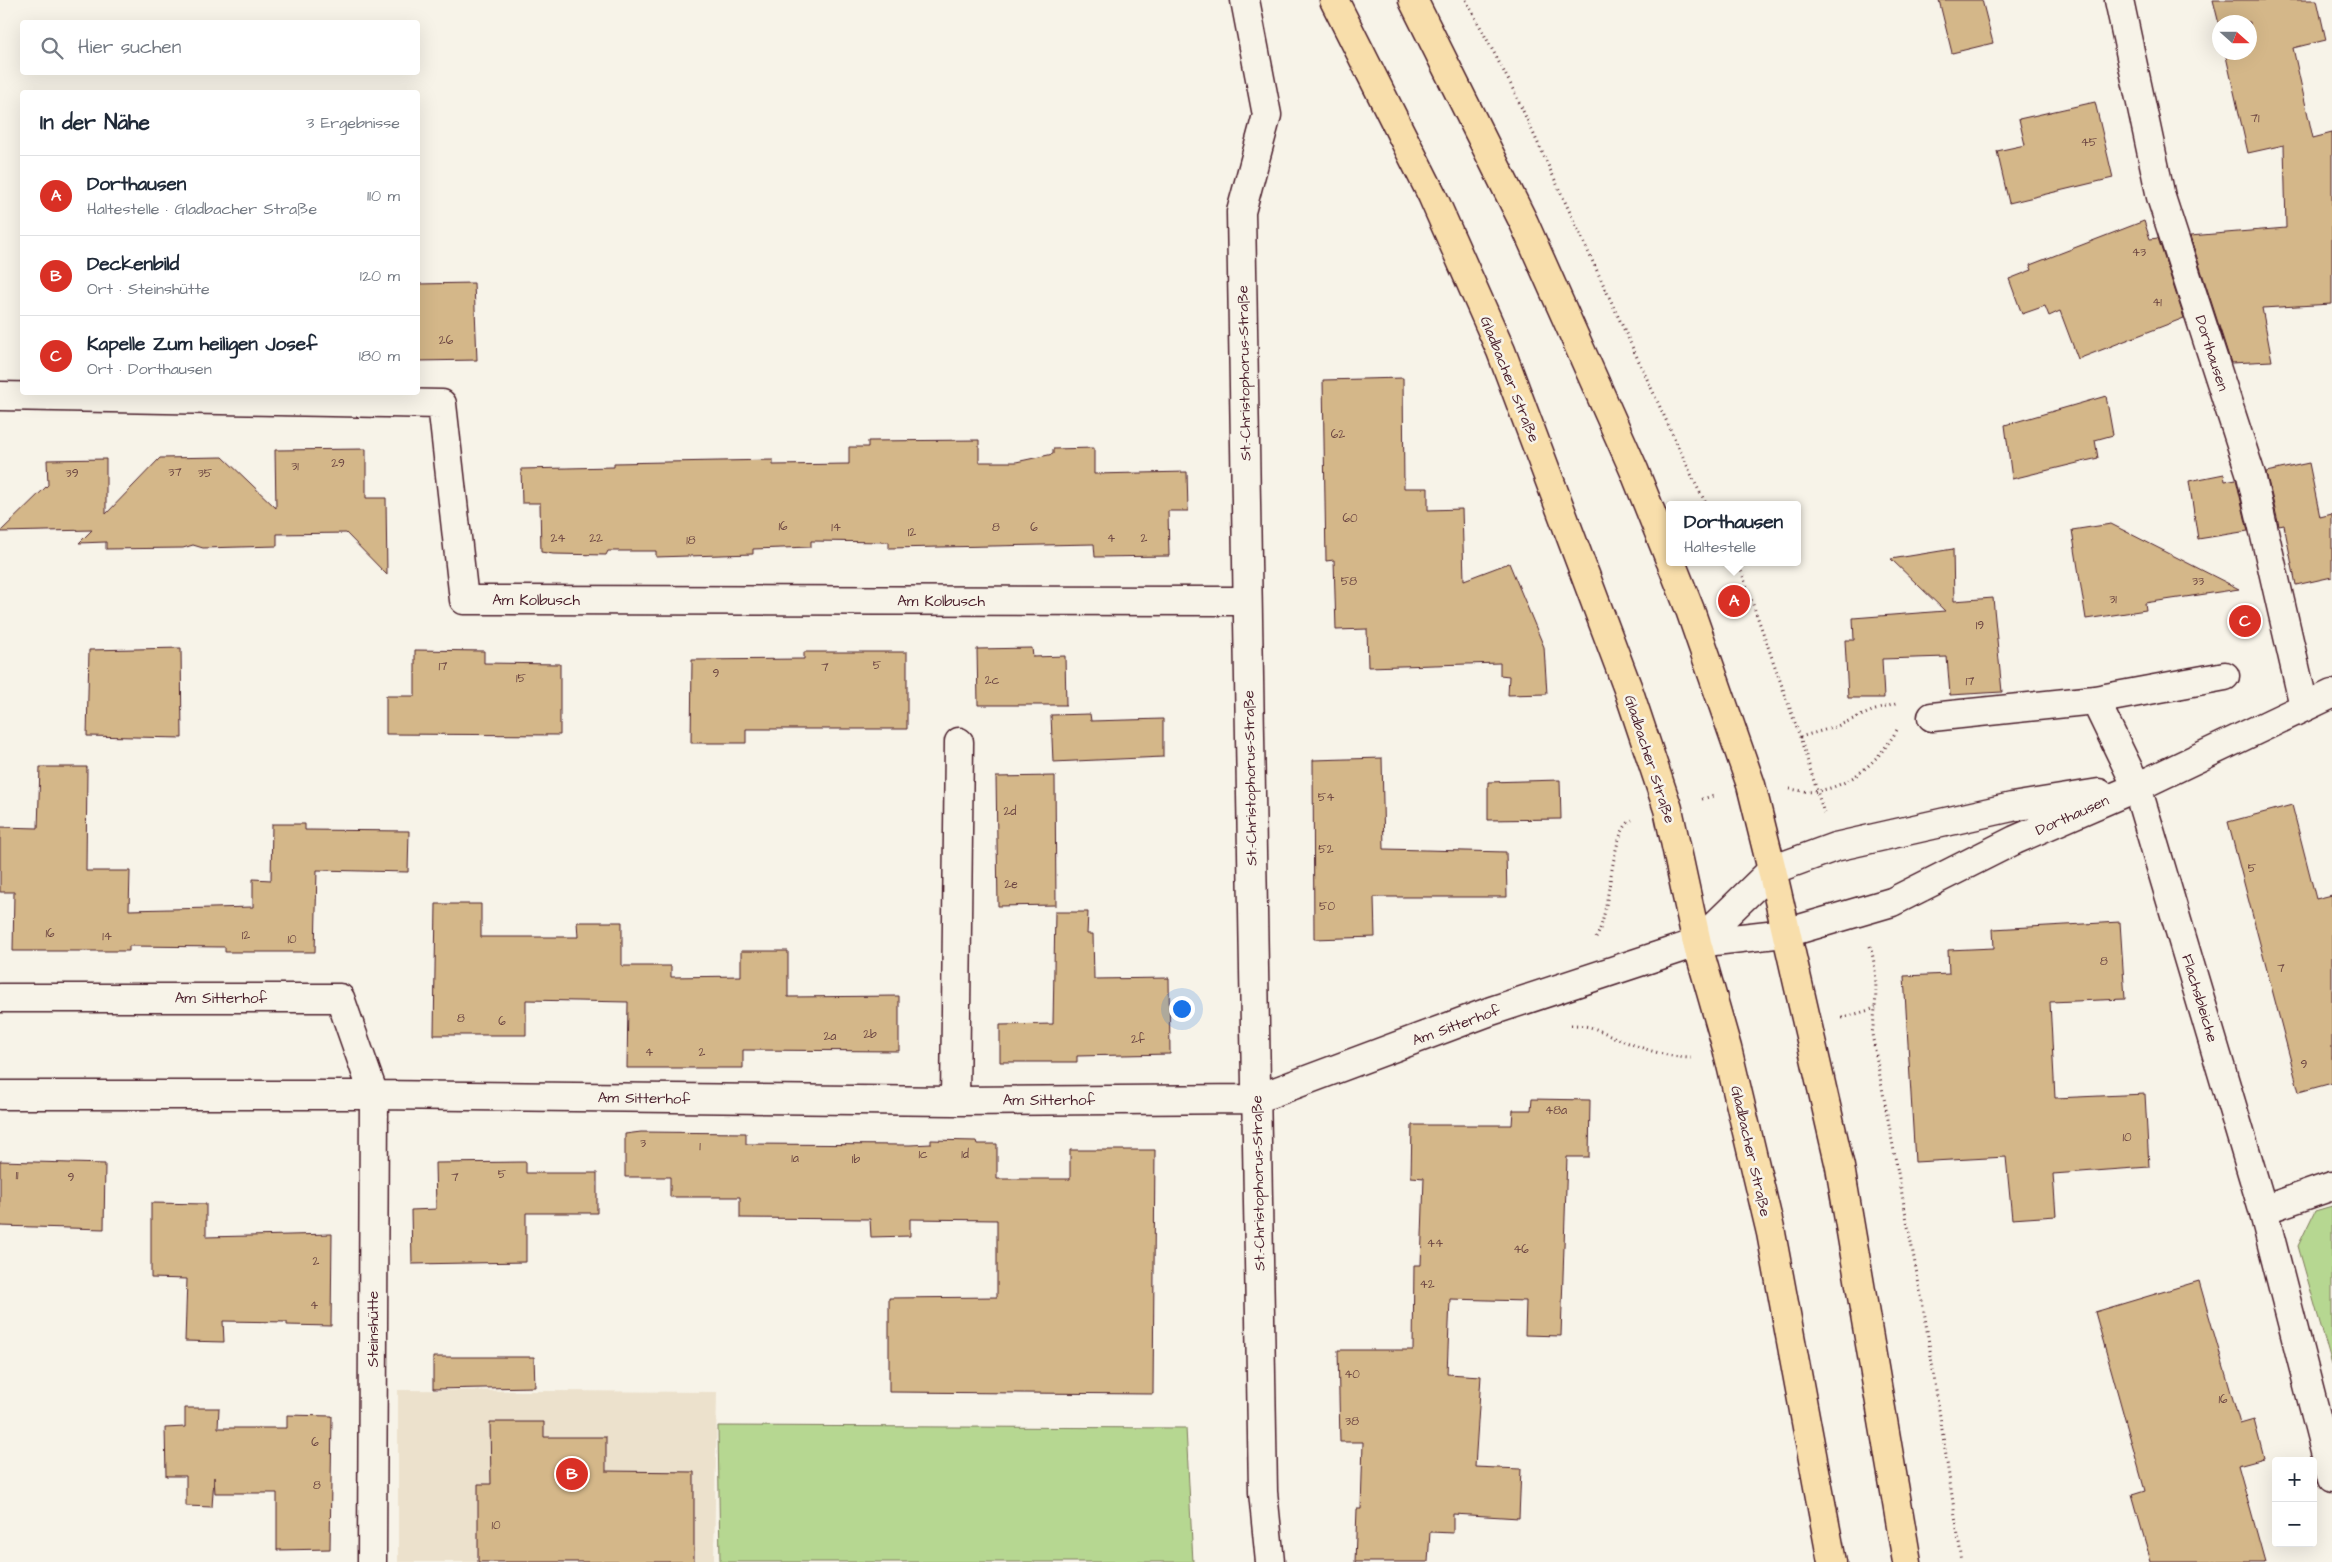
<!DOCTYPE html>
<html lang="de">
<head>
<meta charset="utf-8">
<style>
  :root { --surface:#fff; --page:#f6f6f7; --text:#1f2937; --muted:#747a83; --line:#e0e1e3; --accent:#d93025 }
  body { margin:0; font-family:"Architects Daughter",sans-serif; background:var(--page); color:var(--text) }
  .controls { position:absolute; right:15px; bottom:15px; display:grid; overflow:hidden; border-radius:5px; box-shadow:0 5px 20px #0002 }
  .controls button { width:45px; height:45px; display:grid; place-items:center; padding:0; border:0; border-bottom:1px solid var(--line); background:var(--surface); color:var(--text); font:25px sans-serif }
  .compass { position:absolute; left:2212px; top:15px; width:45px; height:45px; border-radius:50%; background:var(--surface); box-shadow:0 5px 20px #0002; rotate:111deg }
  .you { position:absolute; left:1181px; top:1008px; width:18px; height:18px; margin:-12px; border:4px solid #fff; border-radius:50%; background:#1a73e8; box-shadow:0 0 0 8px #1a73e833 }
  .badge { display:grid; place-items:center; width:32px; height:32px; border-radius:50%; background:var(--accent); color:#fff; font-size:16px; font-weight:700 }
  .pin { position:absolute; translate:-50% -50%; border:2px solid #fff; box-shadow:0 1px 5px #0006 }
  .popup { position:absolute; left:1666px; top:501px; width:135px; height:65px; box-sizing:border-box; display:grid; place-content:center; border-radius:5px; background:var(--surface); filter:drop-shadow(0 1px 4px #0005); font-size:16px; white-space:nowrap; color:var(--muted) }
  .popup b { font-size:19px; color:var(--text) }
  .popup::after { content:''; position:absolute; left:50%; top:100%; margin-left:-10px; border:10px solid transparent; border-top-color:var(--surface) }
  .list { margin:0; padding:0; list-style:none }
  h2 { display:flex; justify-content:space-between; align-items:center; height:65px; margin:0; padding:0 20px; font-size:21px }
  h2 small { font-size:16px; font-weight:400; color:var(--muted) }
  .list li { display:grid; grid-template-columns:32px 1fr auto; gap:15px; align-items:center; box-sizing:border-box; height:80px; padding:0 20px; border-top:1px solid var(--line) }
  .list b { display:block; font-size:19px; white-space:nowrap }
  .list p { margin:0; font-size:16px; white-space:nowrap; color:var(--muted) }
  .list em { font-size:16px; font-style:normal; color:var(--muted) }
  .icon { flex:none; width:28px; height:28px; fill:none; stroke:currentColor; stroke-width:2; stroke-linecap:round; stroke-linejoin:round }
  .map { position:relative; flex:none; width:2332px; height:1562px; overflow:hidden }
  .search { position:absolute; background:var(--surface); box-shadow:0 5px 20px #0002; left:20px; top:20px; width:400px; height:55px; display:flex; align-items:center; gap:12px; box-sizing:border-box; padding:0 18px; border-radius:5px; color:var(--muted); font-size:19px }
  .panel { position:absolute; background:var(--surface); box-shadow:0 5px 20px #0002; left:20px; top:90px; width:400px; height:305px; border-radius:5px }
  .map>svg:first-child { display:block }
  .built { fill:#ece1cc }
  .green { fill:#b6d791; stroke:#807b5e }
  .building { fill:#d4b789; stroke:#4a1f2b }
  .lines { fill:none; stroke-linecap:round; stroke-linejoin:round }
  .minor-casing { stroke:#4a1f2b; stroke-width:31 }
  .major-casing { stroke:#4a1f2b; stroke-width:31 }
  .path { stroke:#4a1f2b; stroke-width:3; stroke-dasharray:1 4; stroke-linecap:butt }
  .minor { stroke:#f7f3e8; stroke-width:28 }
  .major { stroke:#f8deab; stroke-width:28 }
  .labels { text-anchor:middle; stroke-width:5; stroke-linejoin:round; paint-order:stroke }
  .number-label { font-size:12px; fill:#6c4542 }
  .street-label { font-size:15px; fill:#4a1f2b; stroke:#f7f3e8 }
</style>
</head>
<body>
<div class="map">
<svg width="2332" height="1562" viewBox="0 0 2332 1562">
  <rect width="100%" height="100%" fill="#f7f3e8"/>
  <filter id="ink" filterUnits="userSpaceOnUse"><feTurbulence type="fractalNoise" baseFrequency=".02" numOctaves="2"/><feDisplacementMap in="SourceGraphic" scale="10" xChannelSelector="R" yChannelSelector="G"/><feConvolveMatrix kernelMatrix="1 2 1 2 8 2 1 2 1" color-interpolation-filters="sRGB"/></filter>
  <g filter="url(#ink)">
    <path class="built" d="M398,1390L717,1392L714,1562H398Z"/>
    <path class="green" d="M2332,1206V1365L2298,1246L2315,1211Z
      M718,1426L1186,1428L1193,1562H720Z"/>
    <path class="building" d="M1939,0H1982L1993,43L1952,53Z
      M2213,0H2317L2326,40L2293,48L2313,138L2332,133V304L2262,308L2272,361L2231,363L2190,236L2286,228L2284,145L2248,153L2225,52H2250V22H2220V28Z
      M2095,102L2113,178L2009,203L1997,151L2025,145L2019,119Z
      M2144,221L2150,239L2158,238L2184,318L2078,359L2060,311L2049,316L2045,306L2022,314L2009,279L2032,270L2030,265Z
      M474,283L477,360L418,361V284Z
      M1403,378L1404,488H1428V510L1462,509L1464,580L1509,563L1544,647L1547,694L1508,695L1509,676L1500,675V663L1368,667L1367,629L1336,630L1334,560L1326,561L1323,380Z
      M2106,396L2113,435L2095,440L2098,458L2012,479L2005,425Z
      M979,440V462H1016L1053,454V449L1094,448V474L1187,472L1188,511H1168L1169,556L1095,557L1094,544L889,548V542L811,541V547L753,549V554L656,557V551H608L606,555L553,554L541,552L540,503H522L521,469L614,467V463L773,460V465L849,464V447H868V441Z
      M366,449V498H386L387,575L346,533L277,534V546L203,548L193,545L183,548L106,549V542L79,543L92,530L0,532L48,485L47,460L106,459V514L160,458L223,457L276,508L275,450Z
      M2309,463L2320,517L2332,514V577L2296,585L2284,525L2279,526L2266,472Z
      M2224,474L2225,481L2236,479L2248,531L2198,539L2189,481Z
      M2111,524L2239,589L2145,603L2146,610L2086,619L2072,530Z
      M1953,549L1954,601L1993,598L2002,692L1950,695L1947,657L1882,659L1884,698H1848L1845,640H1854L1853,618L1945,611L1891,559Z
      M181,648L182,738L87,736L89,650Z
      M1032,648L1033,657L1065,656L1066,705H978L977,649Z
      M415,650L484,651V663L560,664V735L386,734V696H415Z
      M804,652H907V729H746V743H691L692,660L804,659Z
      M1090,714L1091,721L1163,719V757L1053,762L1051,715Z
      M1382,758L1384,849L1506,852L1507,897H1374L1375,937L1314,939L1313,760Z
      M40,767H87L86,871H130L129,910L253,907V879L271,880L272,824H305V830L409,831L408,872L317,870L315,952H225V947L129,946V951H13L14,892H0V827L38,828Z
      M1055,776L1056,905L998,906L996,777Z
      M1560,780L1561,819L1488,820V782Z
      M2292,805L2316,899L2332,895V1083L2299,1092L2228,822Z
      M436,904H481V937H578L577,922H622V966H671V977L741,976V951H788V997L899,996V1051L743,1050V1068H627L628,1002L526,1000V1035H434Z
      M1055,912H1088L1087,934H1093L1094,979L1169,978L1170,1054L1077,1056V1062H1000V1025L1053,1024Z
      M2120,922L2125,999L2050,1002L2055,1098L2145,1094L2149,1167L2053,1174L2056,1216L2012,1219L2006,1157L1915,1162L1904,976L1949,974L1948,950L1994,948L1993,929Z
      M1532,1099L1590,1100L1589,1157H1567L1561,1336L1525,1335L1526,1301L1450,1299L1447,1374L1481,1376L1475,1467L1521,1469L1519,1518L1453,1514V1533L1430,1532L1428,1562H1355L1357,1509H1361L1363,1442H1340L1338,1350H1413L1414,1265H1421L1424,1178L1411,1177L1412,1125H1512L1513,1110H1531Z
      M641,1132L746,1133V1144L910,1145L931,1144V1140L976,1141L977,1144H997V1179H1070V1150H1155L1153,1394L889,1392V1298L997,1297V1220L910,1219V1236L871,1237L870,1219L740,1218V1197H670V1177H625V1134Z
      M0,1161L105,1164L104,1229L0,1226Z
      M526,1162V1173H597V1213H526V1262L412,1264L411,1210L436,1209L435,1163Z
      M151,1203L206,1204V1237L332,1234L331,1326L287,1325V1322L223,1321L224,1342L185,1341L187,1279L151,1278Z
      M2199,1281L2240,1424L2254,1420L2264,1458L2238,1465L2265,1562H2151L2132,1495L2145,1491L2095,1312Z
      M433,1357H534L535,1387L433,1389Z
      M185,1408H219L218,1428H287V1415L332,1416L330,1549L277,1550V1493H215L214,1477L212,1507L186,1506V1476H166L165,1428L185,1427Z
      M490,1422H544V1437H606V1471L694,1472V1562H478V1484H491Z"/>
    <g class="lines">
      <g class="minor-casing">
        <path id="minor" d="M1245,0L1267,115L1241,212L1263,1492L1270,1562
          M2119,0L2161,197L2251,475L2304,706
          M0,396L442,404L464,600L1247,601
          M2095,700L2137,787L2263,1210L2332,1478
          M1932,717L2095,700L2225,676
          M1697,943L1772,870L1835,847L2012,807L2099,793
          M0,998H340L374,1095L372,1562
          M0,1095H374L955,1101L1256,1099L1491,1011L1697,943L1786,933L1892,902L2015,840L2137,787L2332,694
          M955,1101L959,742
          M2263,1210L2332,1186"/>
      </g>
      <g class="major-casing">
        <path id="major" d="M1334,0L1432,195L1501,351L1628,689L1668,809L1697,943L1727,1048L1771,1233L1832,1562
          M1413,0L1524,223L1634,470L1670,560
          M1671,562L1690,610L1751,785L1772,870L1840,1167L1907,1562"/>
      </g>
      <path class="path" d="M1466,0L1511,85L1697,487L1707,505
        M1738,562L1800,737L1824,813
        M1800,737L1835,727L1872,711L1899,703
        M1790,789C1798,790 1809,793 1817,791C1853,786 1881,758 1898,728
        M1702,799L1716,795
        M1596,938C1612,910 1609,832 1632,820
        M1870,946C1879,975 1876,1005 1872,1034L1925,1317L1962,1562
        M1842,1018L1876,1008
        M1571,1025C1591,1025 1599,1030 1616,1038C1641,1048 1665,1057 1691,1058"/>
      <use href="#minor" class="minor"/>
      <use href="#major" class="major"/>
    </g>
  </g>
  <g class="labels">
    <g class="number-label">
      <text x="2255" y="122">71</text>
      <text x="2089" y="146">45</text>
      <text x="2139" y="256">43</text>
      <text x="2157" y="306">41</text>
      <text x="446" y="344">26</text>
      <text x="1338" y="438">62</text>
      <text x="338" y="467">29</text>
      <text x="295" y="470">31</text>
      <text x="175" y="476">37</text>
      <text x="72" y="477">39</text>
      <text x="205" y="477">35</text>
      <text x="1350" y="522">60</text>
      <text x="783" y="530">16</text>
      <text x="836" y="531">14</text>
      <text x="996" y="531">8</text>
      <text x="1034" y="531">6</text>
      <text x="912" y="536">12</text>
      <text x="558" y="542">24</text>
      <text x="596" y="542">22</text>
      <text x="1111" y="542">4</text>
      <text x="1144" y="542">2</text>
      <text x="691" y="544">18</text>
      <text x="1349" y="585">58</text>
      <text x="2198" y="585">33</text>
      <text x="2113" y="603">31</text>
      <text x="1980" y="629">19</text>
      <text x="877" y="669">5</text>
      <text x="443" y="670">17</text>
      <text x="825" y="671">7</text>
      <text x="716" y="677">9</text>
      <text x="521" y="682">15</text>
      <text x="992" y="684">2c</text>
      <text x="1970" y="685">17</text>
      <text x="1326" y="801">54</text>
      <text x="1010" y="815">2d</text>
      <text x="1326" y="853">52</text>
      <text x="2252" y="872">5</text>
      <text x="1011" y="888">2e</text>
      <text x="1327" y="910">50</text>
      <text x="50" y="937">16</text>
      <text x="246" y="939">12</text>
      <text x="107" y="940">14</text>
      <text x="292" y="943">10</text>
      <text x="2104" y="965">8</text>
      <text x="2281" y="972">7</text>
      <text x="461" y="1022">8</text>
      <text x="502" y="1025">6</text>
      <text x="870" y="1038">2b</text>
      <text x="830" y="1040">2a</text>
      <text x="1138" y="1043">2f</text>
      <text x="649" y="1056">4</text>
      <text x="702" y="1056">2</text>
      <text x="2304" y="1068">9</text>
      <text x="1556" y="1114">48a</text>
      <text x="2127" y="1141">10</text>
      <text x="643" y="1147">3</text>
      <text x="700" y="1150">1</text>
      <text x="923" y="1158">1c</text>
      <text x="965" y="1158">1d</text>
      <text x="795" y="1162">1a</text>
      <text x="856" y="1163">1b</text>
      <text x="502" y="1178">5</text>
      <text x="17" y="1179">11</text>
      <text x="71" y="1181">9</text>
      <text x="455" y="1181">7</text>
      <text x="1435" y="1247">44</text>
      <text x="1521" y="1253">46</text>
      <text x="316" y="1265">2</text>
      <text x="1427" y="1288">42</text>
      <text x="314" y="1309">4</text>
      <text x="1352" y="1378">40</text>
      <text x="2223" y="1403">16</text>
      <text x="1352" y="1425">38</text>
      <text x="315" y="1446">6</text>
      <text x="317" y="1489">8</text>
      <text x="496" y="1529">10</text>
    </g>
    <g class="street-label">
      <text transform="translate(2212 353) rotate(72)" y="5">Dorthausen</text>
      <text transform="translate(1244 373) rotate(-91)" y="5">St.-Christophorus-Straße</text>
      <text transform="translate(1510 379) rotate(68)" y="5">Gladbacher Straße</text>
      <text x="536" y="605">Am Kolbusch</text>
      <text x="941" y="606">Am Kolbusch</text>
      <text transform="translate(1650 759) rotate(72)" y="5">Gladbacher Straße</text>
      <text transform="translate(1250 778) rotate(-91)" y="5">St.-Christophorus-Straße</text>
      <text transform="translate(2072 815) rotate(-24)" y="5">Dorthausen</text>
      <text x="221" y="1003">Am Sitterhof</text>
      <text transform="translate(2200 998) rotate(73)" y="5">Flachsbleiche</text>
      <text transform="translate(1456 1025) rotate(-20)" y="5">Am Sitterhof</text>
      <text transform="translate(644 1098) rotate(1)" y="5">Am Sitterhof</text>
      <text x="1049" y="1105">Am Sitterhof</text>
      <text transform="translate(1751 1151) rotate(77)" y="5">Gladbacher Straße</text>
      <text transform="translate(1258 1183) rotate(-91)" y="5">St.-Christophorus-Straße</text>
      <text transform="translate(373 1329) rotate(-90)" y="5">Steinshütte</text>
    </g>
  </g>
</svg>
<div class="controls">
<button>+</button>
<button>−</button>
</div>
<svg class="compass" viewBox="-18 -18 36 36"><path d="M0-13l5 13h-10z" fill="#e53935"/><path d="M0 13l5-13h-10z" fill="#747a83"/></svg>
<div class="you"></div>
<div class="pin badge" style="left:1734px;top:601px">A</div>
<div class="popup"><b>Dorthausen</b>Haltestelle</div>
<div class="pin badge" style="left:572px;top:1474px">B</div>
<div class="pin badge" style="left:2245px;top:621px">C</div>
<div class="search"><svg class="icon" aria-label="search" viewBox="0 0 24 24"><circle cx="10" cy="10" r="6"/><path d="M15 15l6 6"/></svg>Hier suchen</div>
<section class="panel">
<h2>In der Nähe<small>3 Ergebnisse</small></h2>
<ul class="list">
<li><span class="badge">A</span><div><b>Dorthausen</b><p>Haltestelle · Gladbacher Straße</p></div><em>110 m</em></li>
<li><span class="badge">B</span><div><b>Deckenbild</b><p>Ort · Steinshütte</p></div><em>120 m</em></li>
<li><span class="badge">C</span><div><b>Kapelle Zum heiligen Josef</b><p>Ort · Dorthausen</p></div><em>180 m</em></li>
</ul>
</section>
</div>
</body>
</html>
